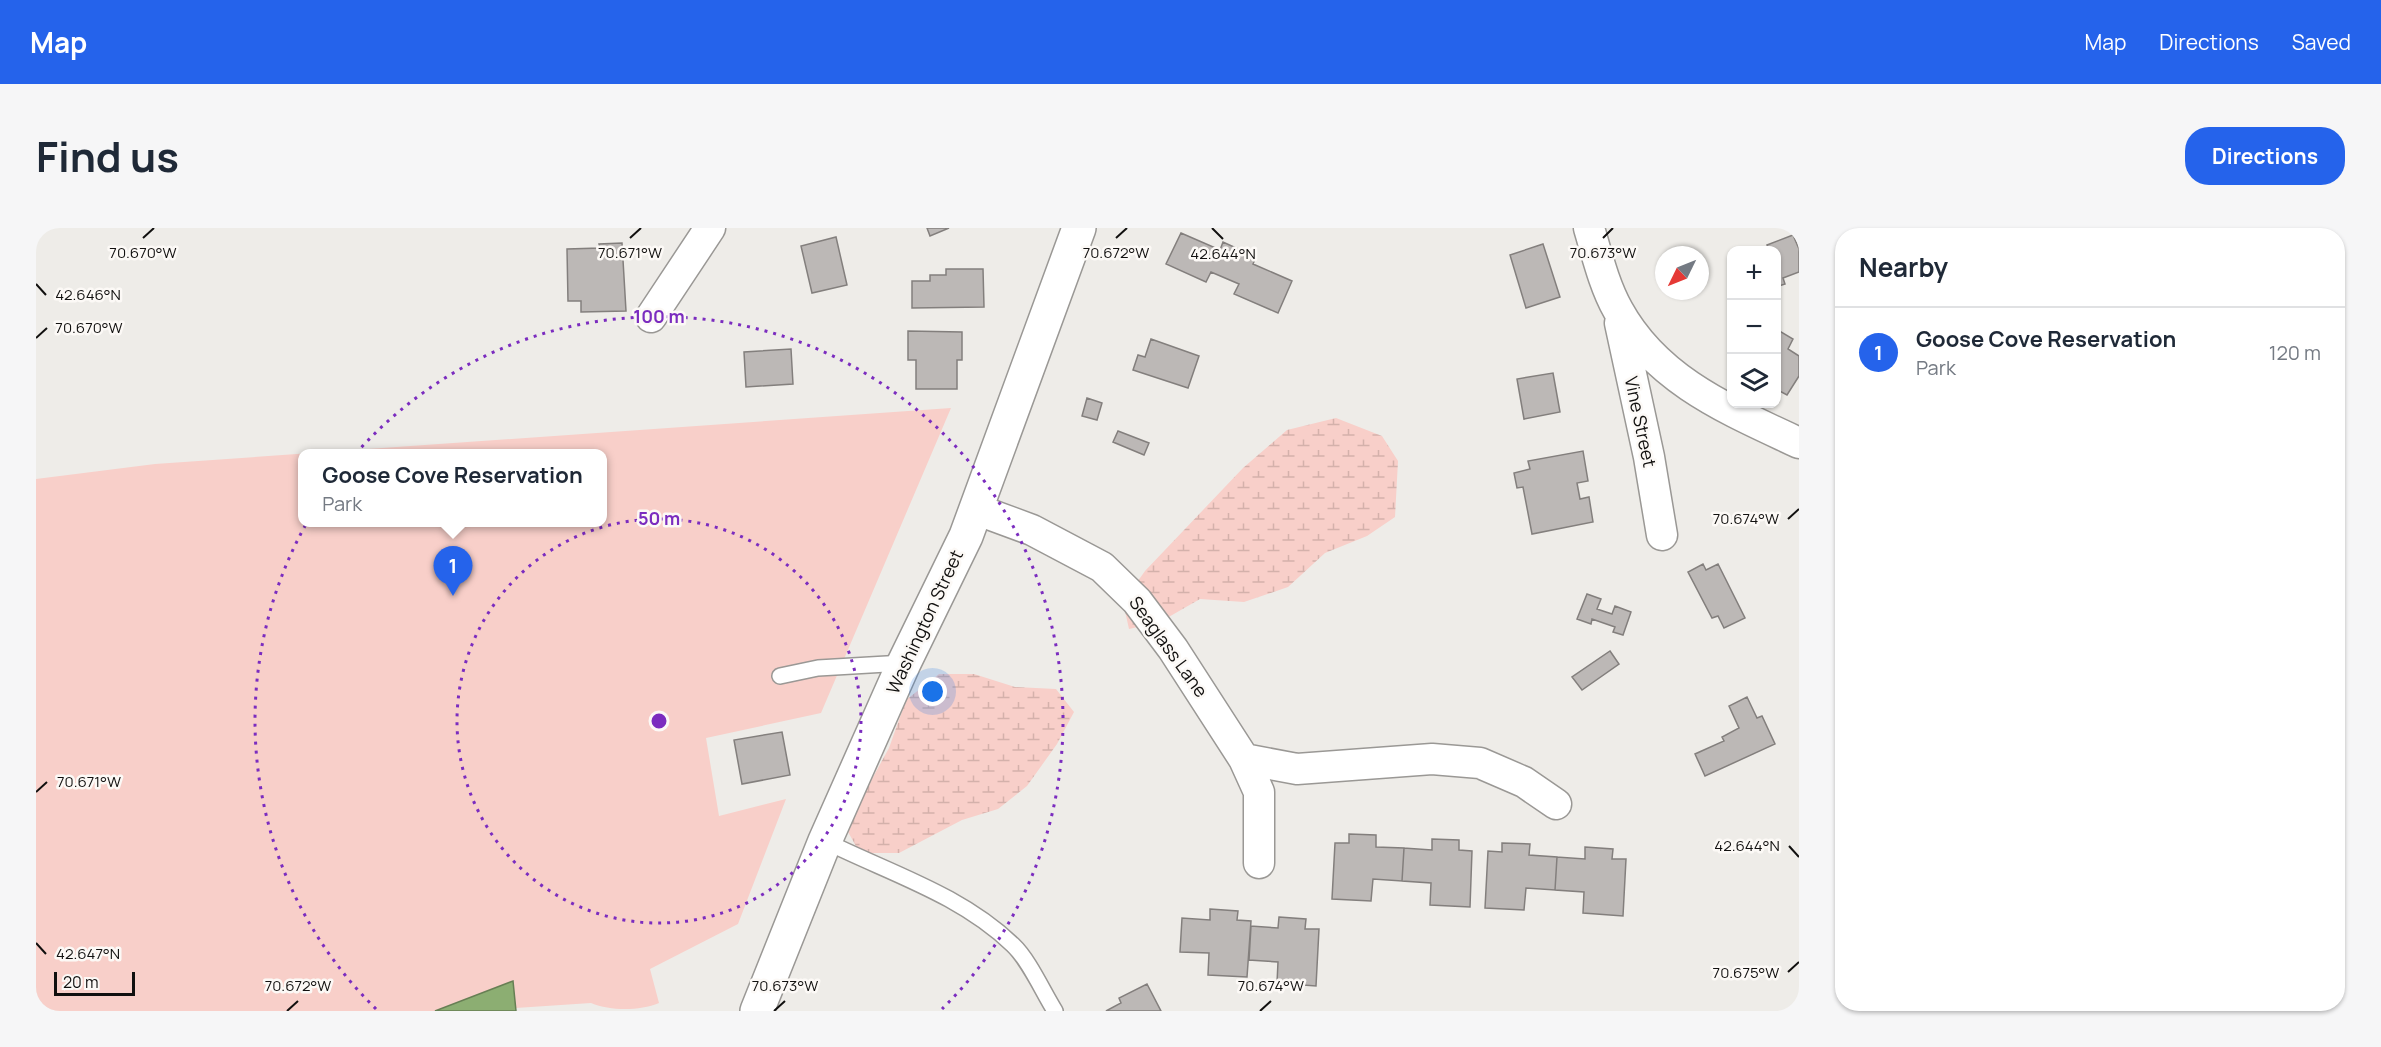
<!DOCTYPE html>
<html lang="en">
<head>
<meta charset="utf-8">
<style>
  :root { --surface:#fff; --page:#f6f6f7; --text:#1f2937; --muted:#747a83; --line:#e0e1e3; --accent:#2563eb }
  body { margin:0; font-family:Manrope,sans-serif; background:var(--page); color:var(--text) }
  .controls { position:absolute; right:18px; top:18px; display:grid; overflow:hidden; border-radius:12px; box-shadow:0 2px 4px #0004 }
  .controls button { width:54px; height:54px; display:grid; place-items:center; padding:0; border:0; border-bottom:2px solid var(--line); background:var(--surface); color:var(--text); font:30px sans-serif }
  .compass { position:absolute; left:1619px; top:18px; width:54px; height:54px; border-radius:50%; background:var(--surface); box-shadow:0 2px 4px #0004; rotate:227deg }
  .scale { position:absolute; left:18px; bottom:15px; width:81px; box-sizing:border-box; padding-left:6px; border:3px solid #11100f; border-top:0; font-size:16px; line-height:21px; white-space:nowrap; color:#11100f; -webkit-text-stroke:4px #fcf9f6; paint-order:stroke }
  .you { position:absolute; left:897px; top:464px; width:21px; height:21px; margin:-15px; border:4px solid #fff; border-radius:50%; background:#1a73e8; box-shadow:0 0 0 9px #1a73e833 }
  .badge { display:grid; place-items:center; width:39px; height:39px; border-radius:50%; background:var(--accent); color:#fff; font-size:20px; font-weight:700 }
  .pin { position:absolute; translate:-50% -50px; filter:drop-shadow(0 2px 3px #0008) }
  .pin::after { content:''; position:absolute; top:32px; width:21px; height:18px; background:inherit; clip-path:polygon(0 0,100% 0,50% 100%) }
  .popup { position:absolute; left:262px; top:221px; width:309px; height:78px; box-sizing:border-box; display:grid; place-content:center; border-radius:12px; background:var(--surface); filter:drop-shadow(0 2px 4px #0005); font-size:20px; white-space:nowrap; color:var(--muted) }
  .popup b { font-size:22px; color:var(--text) }
  .popup::after { content:''; position:absolute; left:50%; top:100%; margin-left:-12px; border:12px solid transparent; border-top-color:var(--surface) }
  .list { margin:0; padding:0; list-style:none }
  h2 { display:flex; justify-content:space-between; align-items:center; height:78px; margin:0; padding:0 24px; font-size:26px }
  h2 small { font-size:20px; font-weight:400; color:var(--muted) }
  .list li { display:grid; grid-template-columns:39px 1fr auto; gap:18px; align-items:center; box-sizing:border-box; height:90px; padding:0 24px; border-top:2px solid var(--line) }
  .list b { display:block; font-size:22px; white-space:nowrap }
  .list p { margin:0; font-size:20px; white-space:nowrap; color:var(--muted) }
  .list em { font-size:20px; font-style:normal; color:var(--muted) }
  .icon { flex:none; width:33px; height:33px; fill:none; stroke:currentColor; stroke-width:2; stroke-linecap:round; stroke-linejoin:round }
  .map { position:relative; flex:none; width:1763px; height:783px; overflow:hidden; border-radius:24px }
  header { display:flex; align-items:center; gap:36px; box-sizing:border-box; height:84px; padding:0 30px; background:var(--accent); color:#fff }
  header strong { font-size:28px }
  nav { display:flex; gap:33px; margin-inline-start:auto; font-size:21px }
  .intro { display:flex; align-items:center; justify-content:space-between; box-sizing:border-box; height:144px; padding:0 36px }
  h1 { margin:0; font-size:42px }
  .button { padding:15px 27px; border-radius:24px; background:var(--accent); color:#fff; font-size:21px; font-weight:700 }
  main { display:flex; gap:36px; padding:0 36px }
  aside { flex:1; background:var(--surface); border-radius:24px; box-shadow:0 2px 4px #0004 }
  .map>svg:first-child { display:block }
  .wetland { fill:url(#wetland-marsh) }
  .park { fill:#f8cfc9; fill-rule:evenodd }
  .water { fill:#8cae72; stroke:#677f54; stroke-width:1.5 }
  .building { fill:#bcb8b6; stroke:#837f7d; stroke-width:1.5 }
  .lines { fill:none; stroke-linecap:round; stroke-linejoin:round }
  .service-casing { stroke:#9a9895; stroke-width:18 }
  .minor-casing { stroke:#9a9895; stroke-width:33 }
  .secondary-casing { stroke:#9a9895; stroke-width:36 }
  .service { stroke:#fff; stroke-width:15 }
  .minor { stroke:#fff; stroke-width:30 }
  .secondary { stroke:#fff; stroke-width:33 }
  .ticks { fill:none; stroke:#11100f; stroke-width:2 }
  .ring { fill:none; stroke:#7b2cbf; stroke-width:3; stroke-dasharray:3 6 }
  .labels { text-anchor:middle; stroke-width:5; stroke-linejoin:round; paint-order:stroke }
  .street-label { font-size:18px; fill:#11100f; stroke:#fcf9f6 }
  .ticks-label { font-size:15px; text-anchor:middle; fill:#11100f; stroke:#fcf9f6; stroke-width:5; stroke-linejoin:round; paint-order:stroke }
  .centre { fill:#7b2cbf; stroke:#fcf9f6; stroke-width:3 }
  .ring-label { font-size:18px; text-anchor:middle; font-weight:bold; fill:#7b2cbf; stroke:#fcf9f6; stroke-width:5; stroke-linejoin:round; paint-order:stroke }
</style>
</head>
<body>
<header>
<strong>Map</strong>
<nav><a>Map</a><a>Directions</a><a>Saved</a></nav>
</header>
<div class="intro"><h1>Find us</h1><a class="button">Directions</a></div>
<main>
<div class="map">
<svg width="1763" height="783" viewBox="0 0 1763 783">
  <defs>
    <pattern id="wetland-marsh" width="20" height="14" patternUnits="userSpaceOnUse" patternTransform="scale(1.5)"><rect width="20" height="14" fill="#f8cfc9"/><path d="M1 5h8M5 5V1M11 12h8M15 12V8" fill="none" stroke="#d4b1ab"/></pattern>
  </defs>
  <rect width="100%" height="100%" fill="#eeece8"/>
  <path class="wetland" d="M1300,190L1346,208L1362,233L1359,289L1331,308L1289,325L1252,359L1208,374L1164,371L1124,394L1093,401L1087,374L1109,343L1207,240L1251,202Z
    M903,446H938L979,459L1020,461L1038,484L1021,516L991,558L962,581L926,592L863,625H824L812,604L825,571L853,520L870,472Z"/>
  <path class="park" d="M915,180L785,485L670,510L683,588L750,571L702,696L614,741L623,775C603,783 575,783 555,775L432,783H0V251L119,236ZM267,226H567V294H267Z"/>
  <path class="water" d="M477,753L480,783H399Z"/>
  <path class="building" d="M891,0H913L894,8Z
    M1145,5L1184,22L1187,14L1220,29L1217,36L1256,53L1242,85L1198,66L1203,56L1175,44L1170,54L1130,36Z
    M1757,7L1763,21V44L1747,50L1749,56L1740,59V22H1733L1731,17Z
    M800,9L811,57L776,65L765,18Z
    M586,15L590,83L545,84V73H532L531,21L564,20L563,16Z
    M1507,16L1524,69L1490,80L1474,27Z
    M910,41H947L948,79L876,80V53H894V47H910Z
    M1740,101L1757,111L1752,121L1763,128V148L1751,167L1740,161Z
    M872,103L926,104V132H921V161H880V132H872Z
    M1115,111L1163,128L1152,160L1097,142L1102,127L1109,129Z
    M755,121L757,156L710,159L708,124Z
    M1517,145L1524,184L1488,191L1481,151Z
    M1051,170L1066,175L1061,192L1046,188Z
    M1082,203L1113,215L1108,227L1077,214Z
    M1547,223L1552,253L1541,255L1544,271L1553,269L1557,294L1496,306L1487,259L1481,260L1478,245L1494,241L1492,233Z
    M1667,336L1670,342L1682,336L1709,390L1688,400L1682,388L1676,390L1652,344Z
    M1551,366L1565,371L1561,381L1576,386L1579,378L1595,384L1587,407L1577,404L1579,399L1556,391L1555,396L1541,391Z
    M1574,423L1583,436L1546,462L1536,449Z
    M1711,469L1721,490L1726,488L1739,516L1669,548L1659,526L1688,513L1686,509L1703,500L1693,478Z
    M746,504L754,547L706,556L698,512Z
    M1313,606L1340,607V619L1368,620L1366,653L1337,651L1335,673L1296,671L1299,615H1313Z
    M1396,611L1423,612V622L1436,623L1434,679L1394,677L1395,655L1366,653L1368,620L1396,622Z
    M1466,615L1494,616L1493,627L1521,629L1519,662L1490,660L1488,682L1449,680L1452,623L1466,624Z
    M1549,619L1577,621L1576,631H1590L1587,688L1547,685L1548,664L1519,662L1521,629L1549,631Z
    M1174,681L1202,683L1201,692L1215,693L1211,749L1172,747L1173,725L1144,724L1146,690L1174,692Z
    M1243,689L1270,691L1269,701H1283L1280,758L1241,755L1242,734L1213,732L1215,698L1242,700Z
    M1111,756L1125,783H1070L1085,775L1083,770Z"/>
  <g class="lines">
    <g class="service-casing">
      <path id="service" d="M744,448L782,440L868,435
        M789,613C853,645 924,666 977,717C993,732 1007,764 1019,783"/>
    </g>
    <g class="minor-casing">
      <path id="minor" d="M1553,0C1561,27 1568,57 1582,82C1621,153 1693,182 1763,215
        M615,89L674,0
        M1584,95L1613,229L1626,307
        M939,281L996,302L1066,339L1101,373L1137,421L1208,531L1261,541L1396,531L1444,535L1488,554L1520,576
        M1208,531L1223,564V635"/>
    </g>
    <g class="secondary-casing">
      <path id="secondary" d="M721,783L789,613L868,435L930,308L1043,0"/>
    </g>
    <use href="#service" class="service"/>
    <use href="#minor" class="minor"/>
    <use href="#secondary" class="secondary"/>
  </g>
  <path class="ticks" d="M1176,0L1187,11M107,10L118,0M594,10L605,0M1080,10L1091,0M1567,10L1577,0M0,56L10,67M0,110L11,100M1752,291L1763,281M0,564L11,554M1753,618L1763,629M0,715L10,726M1752,744L1763,734M251,783L262,773M738,783L749,773M1224,783L1235,773"/>
  <g class="ring">
    <circle cx="623" cy="493" r="202"/>
    <path d="M340 781A404 404 0 1 1 906 781"/>
  </g>
  <g class="labels">
    <g class="street-label">
      <text transform="translate(1604 194) rotate(78)" y="6">Vine Street</text>
      <text transform="translate(889 394) rotate(-65)" y="6">Washington Street</text>
      <text transform="translate(1132 419) rotate(54)" y="6">Seaglass Lane</text>
    </g>
  </g>
  <g class="ticks-label">
    <text x="107" y="30">70.670°W</text>
    <text x="594" y="30">70.671°W</text>
    <text x="1080" y="30">70.672°W</text>
    <text x="1567" y="30">70.673°W</text>
    <text x="1187" y="31">42.644°N</text>
    <text x="52" y="72">42.646°N</text>
    <text x="53" y="105">70.670°W</text>
    <text x="1710" y="296">70.674°W</text>
    <text x="53" y="559">70.671°W</text>
    <text x="1711" y="623">42.644°N</text>
    <text x="52" y="731">42.647°N</text>
    <text x="1710" y="750">70.675°W</text>
    <text x="262" y="763">70.672°W</text>
    <text x="749" y="763">70.673°W</text>
    <text x="1235" y="763">70.674°W</text>
  </g>
  <circle cx="623" cy="493" r="9" class="centre"/>
  <g class="ring-label">
    <text x="623" y="95">100 m</text>
    <text x="623" y="297">50 m</text>
  </g>
</svg>
<div class="controls">
<button>+</button>
<button>−</button>
<button><svg class="icon" aria-label="layers" viewBox="0 0 24 24"><path d="M12 4l9 5-9 5-9-5zM3 14l9 5 9-5"/></svg></button>
</div>
<svg class="compass" viewBox="-18 -18 36 36"><path d="M0-13l5 13h-10z" fill="#e53935"/><path d="M0 13l5-13h-10z" fill="#747a83"/></svg>
<div class="scale">20 m</div>
<div class="you"></div>
<div class="pin badge" style="left:417px;top:368px">1</div>
<div class="popup"><b>Goose Cove Reservation</b>Park</div>
</div>
<aside>
<h2>Nearby<small></small></h2>
<ul class="list">
<li><span class="badge">1</span><div><b>Goose Cove Reservation</b><p>Park</p></div><em>120 m</em></li>
</ul>
</aside>
</main>
</body>
</html>
